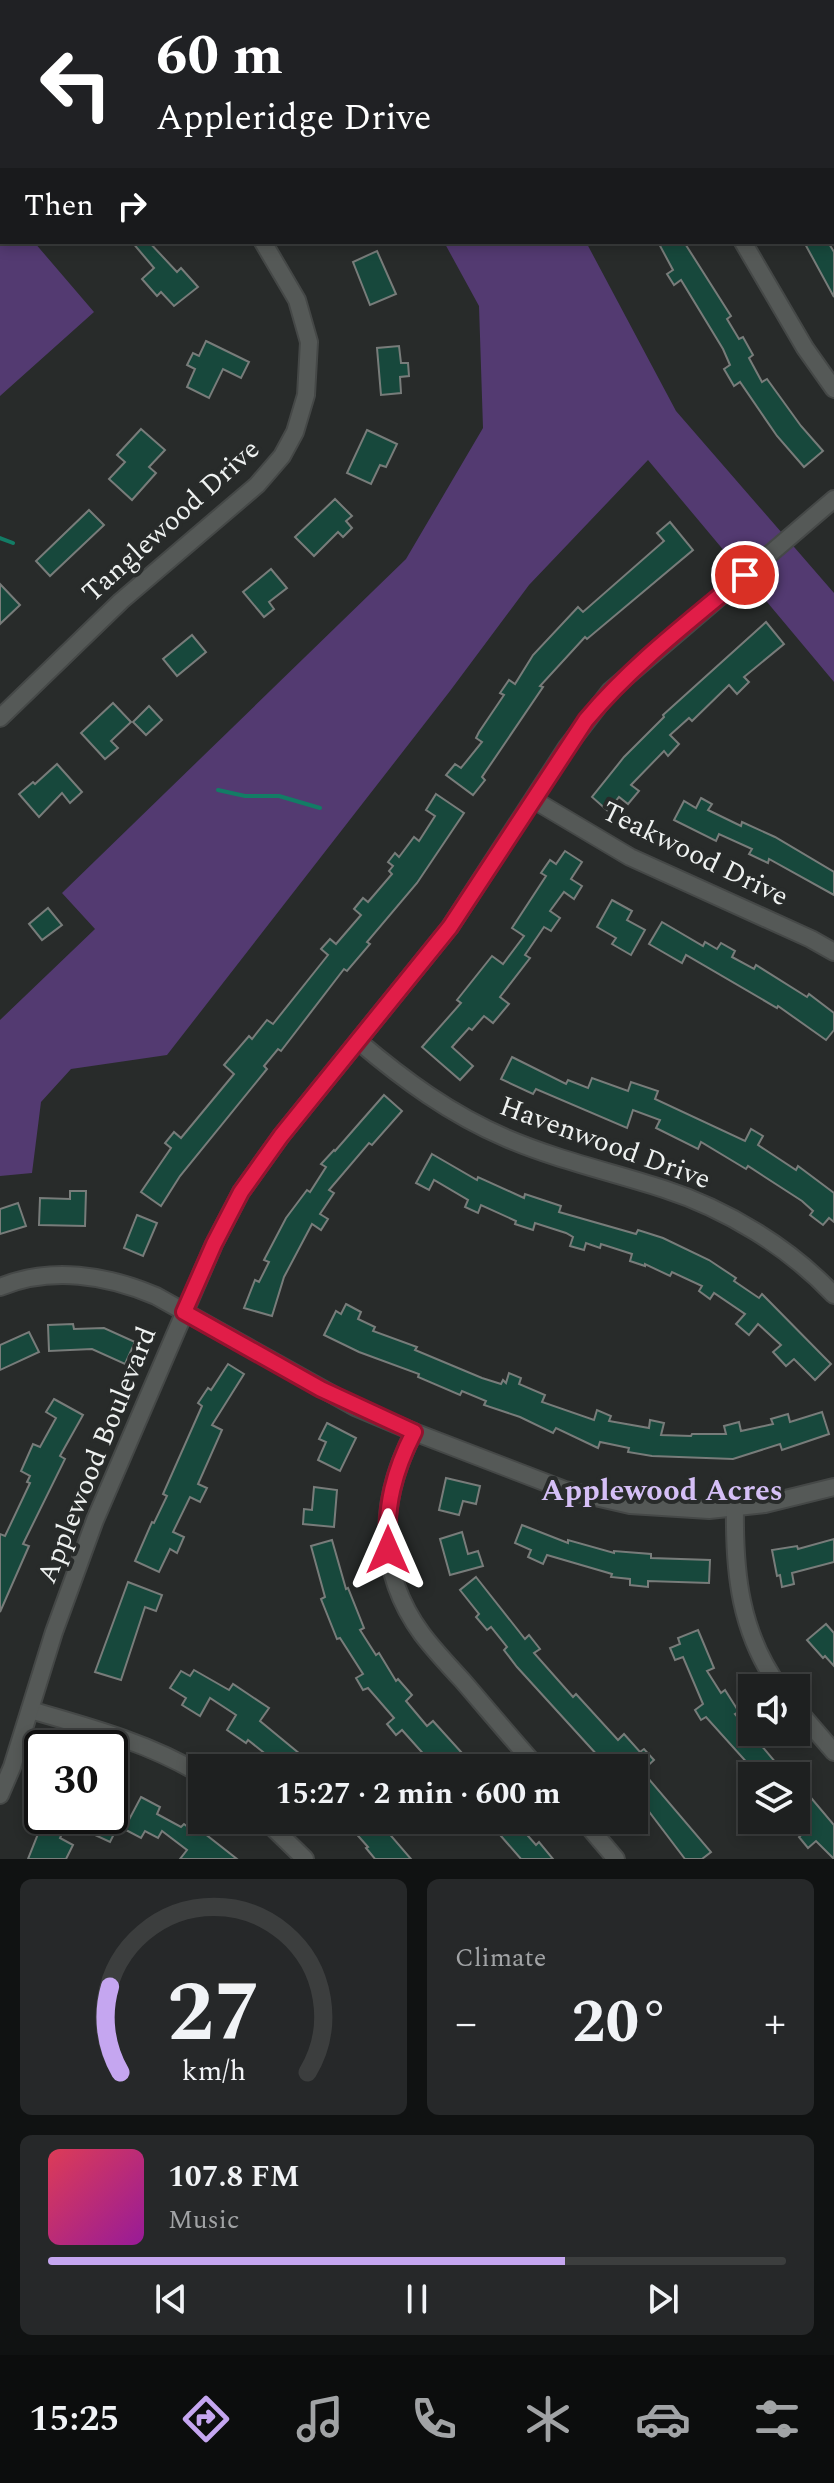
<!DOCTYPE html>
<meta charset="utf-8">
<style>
body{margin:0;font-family:Spectral,serif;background:#262829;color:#f1f3f6;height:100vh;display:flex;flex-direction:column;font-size:30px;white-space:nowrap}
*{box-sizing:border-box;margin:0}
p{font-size:26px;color:#a1a3a5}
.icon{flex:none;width:44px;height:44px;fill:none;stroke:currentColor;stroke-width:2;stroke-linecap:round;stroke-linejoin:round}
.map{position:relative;height:1859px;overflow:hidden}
.details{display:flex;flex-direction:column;gap:20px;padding:20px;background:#101212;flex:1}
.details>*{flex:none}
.top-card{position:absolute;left:0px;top:0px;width:834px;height:244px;box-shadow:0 4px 12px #0003,0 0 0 2px #3c3e3e;background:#202124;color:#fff;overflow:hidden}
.fabs{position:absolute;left:738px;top:1674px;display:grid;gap:16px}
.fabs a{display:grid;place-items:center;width:72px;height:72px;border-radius:0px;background:#1e2020;box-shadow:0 4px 12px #0003,0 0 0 2px #3c3e3e;font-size:40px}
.speed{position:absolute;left:24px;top:1730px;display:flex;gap:16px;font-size:40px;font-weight:700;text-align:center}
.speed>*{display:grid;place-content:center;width:104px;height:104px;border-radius:50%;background:#1e2020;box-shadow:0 4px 12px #0003,0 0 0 2px #3c3e3e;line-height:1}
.speed .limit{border:4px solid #111;border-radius:12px;background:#fff;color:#111}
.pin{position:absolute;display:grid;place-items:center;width:68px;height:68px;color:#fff;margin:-34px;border:4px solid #fff;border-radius:50%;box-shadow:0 2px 8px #0007}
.me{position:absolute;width:88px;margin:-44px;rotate:0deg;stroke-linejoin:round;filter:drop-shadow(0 0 6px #0008)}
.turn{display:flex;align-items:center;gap:28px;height:168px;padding:0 24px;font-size:36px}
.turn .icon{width:104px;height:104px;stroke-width:2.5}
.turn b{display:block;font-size:56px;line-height:68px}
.then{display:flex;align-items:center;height:76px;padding:0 24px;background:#0003;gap:16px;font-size:30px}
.big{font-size:60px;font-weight:700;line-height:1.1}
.details .card{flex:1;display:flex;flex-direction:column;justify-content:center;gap:12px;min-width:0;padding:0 28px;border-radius:12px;background:#262829}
.details .dial{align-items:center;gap:0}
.dial svg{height:208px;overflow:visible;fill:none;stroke:#3c3e3e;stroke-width:7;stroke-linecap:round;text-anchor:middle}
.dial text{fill:#f1f3f6;stroke:none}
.song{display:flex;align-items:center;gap:24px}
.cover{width:96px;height:96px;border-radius:12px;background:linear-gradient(135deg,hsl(350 70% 55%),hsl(300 70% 35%))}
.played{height:8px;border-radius:4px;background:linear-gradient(90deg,#c5a6f0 70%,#3c3e3e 70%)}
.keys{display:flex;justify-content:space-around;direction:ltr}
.heat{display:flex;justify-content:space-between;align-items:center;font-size:44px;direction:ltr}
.details .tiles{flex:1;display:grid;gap:20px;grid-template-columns:1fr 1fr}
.card:last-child{grid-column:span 2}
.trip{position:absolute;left:188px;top:1754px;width:460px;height:80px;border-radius:0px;background:#1e2020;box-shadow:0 4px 12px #0003,0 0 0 2px #3c3e3e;font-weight:700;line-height:80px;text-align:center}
.menu{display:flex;height:128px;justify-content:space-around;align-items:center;background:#0c0d0d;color:#a1a3a5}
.menu .icon{width:56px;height:56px}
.menu .selected{color:#c5a6f0}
.menu b{font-size:36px;color:#f1f3f6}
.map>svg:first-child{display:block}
.green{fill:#533a71}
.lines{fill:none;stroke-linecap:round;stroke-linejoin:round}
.stream{stroke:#137c65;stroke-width:4}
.building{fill:#17483c;stroke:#787c7a;stroke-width:2}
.minor-casing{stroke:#454847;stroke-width:20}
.minor{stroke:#555957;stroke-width:16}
.route-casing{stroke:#92132f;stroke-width:20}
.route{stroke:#e11d48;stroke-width:14}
.labels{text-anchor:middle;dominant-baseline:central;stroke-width:8;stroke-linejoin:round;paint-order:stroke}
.street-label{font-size:28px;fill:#eef1f0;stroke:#282b2a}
.neighbourhood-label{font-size:30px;font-weight:bold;fill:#d5bff6;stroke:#282b2a}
</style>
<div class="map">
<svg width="834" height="1859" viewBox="0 0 834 1859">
<rect width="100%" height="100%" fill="#282b2a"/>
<g class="green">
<polygon points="0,203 2,242 34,242 94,312 0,396"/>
<polygon points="444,242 586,242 676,411 834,593 834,682 648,460 529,585 450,691 167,1055 71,1069 41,1102 32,1173 0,1176 0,1020 95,929 62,893 406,559 483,428 479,306"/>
</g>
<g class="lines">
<g class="stream">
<polyline points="0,538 13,543"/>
<polyline points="218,790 245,796 279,796 320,808"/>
</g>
</g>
<g class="building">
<polygon points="132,242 149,242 177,272 181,268 198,287 174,306 161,292 157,296 142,279 154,268"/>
<polygon points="658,242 684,242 731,316 727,319 739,339 743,337 753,355 749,358 762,382 767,379 801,426 823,451 804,467 777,436 740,382 734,386 724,369 730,365 723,349 681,280 674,285 667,274 673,270"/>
<polygon points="804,242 828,242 834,252 834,297"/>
<polygon points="377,251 396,294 370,305 353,262"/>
<polygon points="206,341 249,362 241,378 223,369 209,398 187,387 195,369 187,365 193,353 199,356"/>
<polygon points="399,346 401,363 408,363 409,376 400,377 401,393 381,395 377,348"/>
<polygon points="141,429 165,450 149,467 156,473 132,500 109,479 125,462 117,455"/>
<polygon points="367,430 397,444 386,467 380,465 371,484 347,473"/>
<polygon points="335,499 352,516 346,521 352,528 343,537 338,532 314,556 295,537"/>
<polygon points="89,510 104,525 50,576 36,561"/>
<polygon points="670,522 693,550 587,639 585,637 540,686 543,687 482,777 485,780 473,795 446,775 455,764 461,768 482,742 476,738 479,732 504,695 500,693 509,680 515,684 533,655 578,607 583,612 664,541 657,533"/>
<polygon points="271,569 287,588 269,602 274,609 264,617 243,592"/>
<polygon points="0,584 20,605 0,624"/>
<polygon points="766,622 784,644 744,677 749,682 737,694 729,685 692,721 689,718 670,735 679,744 668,756 664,751 631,785 639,791 628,804 619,797 608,811 592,797 624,757 664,717 663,715"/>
<polygon points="192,635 206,652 177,676 163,659"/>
<polygon points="113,703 131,722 111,741 118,748 105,759 81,733"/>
<polygon points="149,706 162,720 146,735 133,722"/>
<polygon points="57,764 82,792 70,803 62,793 39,817 19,794 33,782 35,784"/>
<polygon points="436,794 464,813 417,883 367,942 370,944 347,971 344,969 281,1051 278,1049 264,1066 267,1069 180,1176 161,1206 141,1192 171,1148 165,1143 174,1132 181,1138 234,1074 224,1065 249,1036 252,1039 267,1020 273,1024 328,955 321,949 330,939 336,944 361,915 354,909 363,898 368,902 392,874 389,871 393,866 388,862 395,853 399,857 414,837 419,841 435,816 426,810"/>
<polygon points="701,798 712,804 708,810 741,826 742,822 775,837 834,872 834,895 769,859 768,863 749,854 752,849 719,834 716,841 674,820 684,801 696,808"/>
<polygon points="565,851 582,862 571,879 582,886 574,899 564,892 550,911 560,918 551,931 544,927 525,955 530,958 500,997 509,1004 493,1023 484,1016 472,1030 469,1028 452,1047 473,1066 460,1080 422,1047 461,1003 457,1000 492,956 503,964 524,936 512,928 546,876 541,873 550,860 556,864"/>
<polygon points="612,900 632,911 627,920 645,930 631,955 612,944 616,938 597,927"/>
<polygon points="48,908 62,925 42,940 29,924"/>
<polygon points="662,922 703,946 705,942 717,949 721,943 735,951 732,957 754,969 756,965 807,997 809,994 834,1013 834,1030 826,1040 778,1006 777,1008 686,955 682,963 649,944"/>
<polygon points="512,1057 566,1084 568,1080 588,1088 592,1078 628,1091 631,1082 658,1091 655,1099 745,1141 751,1129 763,1136 758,1145 796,1170 798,1166 834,1193 834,1222 829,1218 823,1225 810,1215 813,1211 802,1201 748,1166 746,1169 701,1142 698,1149 656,1128 660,1120 633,1110 627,1128 536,1089 533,1094 501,1079"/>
<polygon points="384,1095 402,1111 372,1145 369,1143 329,1190 334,1193 320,1214 328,1219 321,1230 312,1224 284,1277 272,1316 244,1308 255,1280 259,1282 269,1262 264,1260 286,1218 307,1190 310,1192 326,1167 321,1164 334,1150 335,1151"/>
<polygon points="432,1154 477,1180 478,1177 524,1198 525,1194 561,1206 559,1212 636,1234 638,1230 663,1238 709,1260 736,1278 734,1281 759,1298 762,1294 831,1364 815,1380 794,1359 786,1366 773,1352 781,1345 758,1324 749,1335 736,1324 745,1314 714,1293 710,1299 699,1291 702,1286 672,1272 670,1276 645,1264 645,1266 630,1261 632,1254 601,1244 600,1248 586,1243 584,1250 570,1246 573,1237 566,1233 535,1223 533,1230 515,1224 516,1221 481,1205 478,1213 465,1207 468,1200 434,1180 429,1190 416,1183"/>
<polygon points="70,1191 86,1191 85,1226 39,1225 40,1198 70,1199"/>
<polygon points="18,1203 26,1226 0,1234 0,1209"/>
<polygon points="137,1215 157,1223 143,1256 124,1248"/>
<polygon points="346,1304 361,1312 358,1319 375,1327 373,1331 417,1347 415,1350 482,1378 501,1384 503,1380 506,1383 509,1373 521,1378 519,1384 545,1395 542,1402 594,1420 597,1410 611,1416 609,1421 649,1428 650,1420 664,1423 661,1435 691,1436 692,1434 726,1434 724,1426 739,1422 741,1431 773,1424 771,1419 788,1414 790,1422 822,1412 829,1434 782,1450 780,1444 733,1459 652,1456 628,1452 629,1448 600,1442 598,1448 556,1428 553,1433 520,1417 484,1405 486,1401 462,1391 460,1395 418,1377 419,1374 359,1352 324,1335 336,1311 341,1314"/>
<polygon points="73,1324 74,1329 104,1328 135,1342 125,1364 92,1349 49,1351 48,1325"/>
<polygon points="29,1332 39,1352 0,1370 0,1345"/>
<polygon points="228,1364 244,1374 212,1425 222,1430 198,1484 207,1488 200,1502 190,1497 173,1532 184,1537 177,1553 170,1549 159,1572 135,1561 152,1522 154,1523 167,1496 163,1494 202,1406 198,1403 208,1388 211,1390"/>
<polygon points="54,1399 83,1415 60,1456 65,1459 23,1544 29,1546 0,1612 0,1534 5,1536 30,1483 27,1482 30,1476 21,1471 33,1444 40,1447 56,1418 46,1412"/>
<polygon points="327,1423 356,1438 340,1471 318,1460 326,1442 319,1439"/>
<polygon points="446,1478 480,1486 476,1504 463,1501 459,1515 439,1510"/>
<polygon points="314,1487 337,1490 334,1527 303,1524 304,1509 312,1510"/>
<polygon points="522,1525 568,1543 568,1540 614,1553 614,1551 651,1554 651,1558 710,1560 709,1583 648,1581 648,1587 630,1585 630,1579 611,1577 612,1574 547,1555 543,1564 528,1557 531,1550 515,1543"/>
<polygon points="462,1532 468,1554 478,1551 483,1566 450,1575 440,1539"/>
<polygon points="834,1539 834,1562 792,1573 794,1584 782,1587 780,1575 777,1576 772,1550 797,1546 798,1549"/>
<polygon points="332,1540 346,1589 348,1588 364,1628 360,1630 376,1655 379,1653 396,1681 398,1679 412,1695 406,1701 427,1726 433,1721 462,1753 460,1755 471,1768 436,1768 402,1730 396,1735 387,1724 394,1718 368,1688 363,1690 356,1678 363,1674 340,1638 337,1639 321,1599 325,1597 311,1546"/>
<polygon points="476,1577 525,1639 529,1635 540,1649 534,1653 573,1697 576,1694 618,1740 624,1734 640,1752 644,1749 654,1760 642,1771 711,1852 702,1859 685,1859 647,1809 644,1812 634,1800 634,1768 606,1768 597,1758 599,1757 517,1667 504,1650 507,1647 491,1627 487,1630 476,1617 479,1614 460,1590"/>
<polygon points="128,1582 162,1595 156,1611 145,1607 121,1680 95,1672"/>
<polygon points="826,1624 834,1633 834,1666 825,1656 823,1658 807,1640"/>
<polygon points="698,1630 714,1668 707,1671 721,1693 725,1690 739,1712 735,1714 787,1776 759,1776 706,1717 701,1720 695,1710 703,1704 683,1657 675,1660 670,1648 680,1644 678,1638"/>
<polygon points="194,1670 229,1690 233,1684 269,1708 260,1721 317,1768 283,1768 248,1740 246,1743 227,1730 236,1715 210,1698 200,1716 182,1705 186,1698 170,1688 181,1671 190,1676"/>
<polygon points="796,1780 834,1825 834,1859 816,1841 808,1848 799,1837 806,1831 796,1819"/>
<polygon points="141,1797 160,1807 157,1814 181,1827 184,1824 197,1834 200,1830 237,1859 180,1859 187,1850 162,1831 158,1838 145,1831 141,1838 124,1829"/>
<polygon points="52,1816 67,1823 60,1838 73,1845 66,1859 28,1859 40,1829 46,1832"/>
<polygon points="103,1818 118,1826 110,1842 95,1835"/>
<polygon points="344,1820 372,1820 384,1833 387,1831 411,1859 375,1859 366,1848 368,1847"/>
<polygon points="487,1820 514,1820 536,1845 539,1842 553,1859 521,1859"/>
</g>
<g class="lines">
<g class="minor-casing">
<g id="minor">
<polyline points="83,0 84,2"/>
<polyline points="612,0 613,2"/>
<polyline points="832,97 834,94"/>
<polyline points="743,242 805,348 834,389"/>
<polyline points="0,718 121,601 257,485 282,456 295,432 306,395 309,342 297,300 263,242"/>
<polyline points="534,800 630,857 811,939 834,952"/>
<path d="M358,1041C404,1080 450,1114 506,1138C557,1160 612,1172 664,1189C726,1209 789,1247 834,1295"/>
<path d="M0,1287C51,1266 107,1275 156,1296L355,1407L414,1432L565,1490L630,1505L709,1510L765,1504L834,1487"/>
<path d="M414,1432C379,1499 375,1570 422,1634C434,1650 448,1665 462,1680C487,1709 512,1739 538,1768"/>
<path d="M735,1507C734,1573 740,1633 780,1688"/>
<polyline points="796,1708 834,1752"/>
<path d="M30,1710C89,1727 149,1743 202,1775"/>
<polyline points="0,1795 12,1767 54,1632 95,1520 214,1244 241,1192 281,1136 450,927 567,747 610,691 834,499"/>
<polyline points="265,1820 305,1859"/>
<polyline points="583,1820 616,1859"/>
</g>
</g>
<use href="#minor" class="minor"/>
</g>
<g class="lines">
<g class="route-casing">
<path id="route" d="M388,1550C385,1506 394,1471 414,1432L321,1389L184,1312L214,1244L241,1192L281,1136L450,927L586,720C632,665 690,621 745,575"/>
</g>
<use href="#route" class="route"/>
</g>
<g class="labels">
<g class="street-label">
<text transform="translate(171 521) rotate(-42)">Tanglewood Drive</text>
<text transform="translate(695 854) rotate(26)">Teakwood Drive</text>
<text transform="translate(605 1143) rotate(20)">Havenwood Drive</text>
<text transform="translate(97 1455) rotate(-68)">Applewood Boulevard</text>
</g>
<g class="neighbourhood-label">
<text x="662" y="1491">Applewood Acres</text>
</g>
</g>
</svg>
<div class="fabs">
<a><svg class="icon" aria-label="sound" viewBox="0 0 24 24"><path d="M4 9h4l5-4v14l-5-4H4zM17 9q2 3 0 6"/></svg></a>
<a><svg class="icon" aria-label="layers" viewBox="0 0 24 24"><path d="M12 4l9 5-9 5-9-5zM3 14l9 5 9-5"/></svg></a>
</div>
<div class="speed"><div class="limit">30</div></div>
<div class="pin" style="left:745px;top:575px;background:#d93025"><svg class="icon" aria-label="arrive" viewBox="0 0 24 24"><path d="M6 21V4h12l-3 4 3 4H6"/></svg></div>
<svg class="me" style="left:388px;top:1550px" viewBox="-20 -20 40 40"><path d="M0-17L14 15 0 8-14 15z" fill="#e11d48" stroke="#fff" stroke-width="4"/></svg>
<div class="trip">15:27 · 2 min · 600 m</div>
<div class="top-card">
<div class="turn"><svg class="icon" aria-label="left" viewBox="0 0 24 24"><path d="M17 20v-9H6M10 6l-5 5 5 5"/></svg><div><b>60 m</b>Appleridge Drive</div></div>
<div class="then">Then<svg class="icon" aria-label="right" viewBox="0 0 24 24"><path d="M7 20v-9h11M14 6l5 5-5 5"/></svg></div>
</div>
</div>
<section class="details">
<div class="tiles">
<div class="card dial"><svg viewBox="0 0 100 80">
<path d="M14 69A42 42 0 1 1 86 69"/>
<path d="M14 69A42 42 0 0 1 10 36" stroke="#c5a6f0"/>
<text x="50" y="56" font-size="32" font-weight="700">27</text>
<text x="50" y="72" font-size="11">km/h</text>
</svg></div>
<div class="card"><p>Climate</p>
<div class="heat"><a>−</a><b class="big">20°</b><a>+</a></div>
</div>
<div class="card">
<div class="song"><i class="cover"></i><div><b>107.8 FM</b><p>Music</p></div></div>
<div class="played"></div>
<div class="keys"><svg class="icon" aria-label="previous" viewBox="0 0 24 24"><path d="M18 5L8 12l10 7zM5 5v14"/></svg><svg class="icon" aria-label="pause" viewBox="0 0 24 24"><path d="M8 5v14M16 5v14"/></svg><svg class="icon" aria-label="next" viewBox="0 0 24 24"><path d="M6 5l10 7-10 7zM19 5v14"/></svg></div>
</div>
</div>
</section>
<nav class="menu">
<b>15:25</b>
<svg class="icon selected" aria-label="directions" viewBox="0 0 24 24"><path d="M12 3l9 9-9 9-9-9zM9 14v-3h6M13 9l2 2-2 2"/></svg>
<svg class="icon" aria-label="music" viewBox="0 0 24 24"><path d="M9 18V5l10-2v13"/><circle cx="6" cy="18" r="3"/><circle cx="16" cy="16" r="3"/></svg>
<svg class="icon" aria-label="phone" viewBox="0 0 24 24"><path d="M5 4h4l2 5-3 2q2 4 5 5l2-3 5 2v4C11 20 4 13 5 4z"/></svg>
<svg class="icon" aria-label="climate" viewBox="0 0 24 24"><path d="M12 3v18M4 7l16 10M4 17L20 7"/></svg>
<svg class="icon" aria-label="car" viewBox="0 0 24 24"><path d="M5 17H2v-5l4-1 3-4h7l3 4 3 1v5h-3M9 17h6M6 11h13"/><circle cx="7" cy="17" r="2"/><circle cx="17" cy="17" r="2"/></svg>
<svg class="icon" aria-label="filters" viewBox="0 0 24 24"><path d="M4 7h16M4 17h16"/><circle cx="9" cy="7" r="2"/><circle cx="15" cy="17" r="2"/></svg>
</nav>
